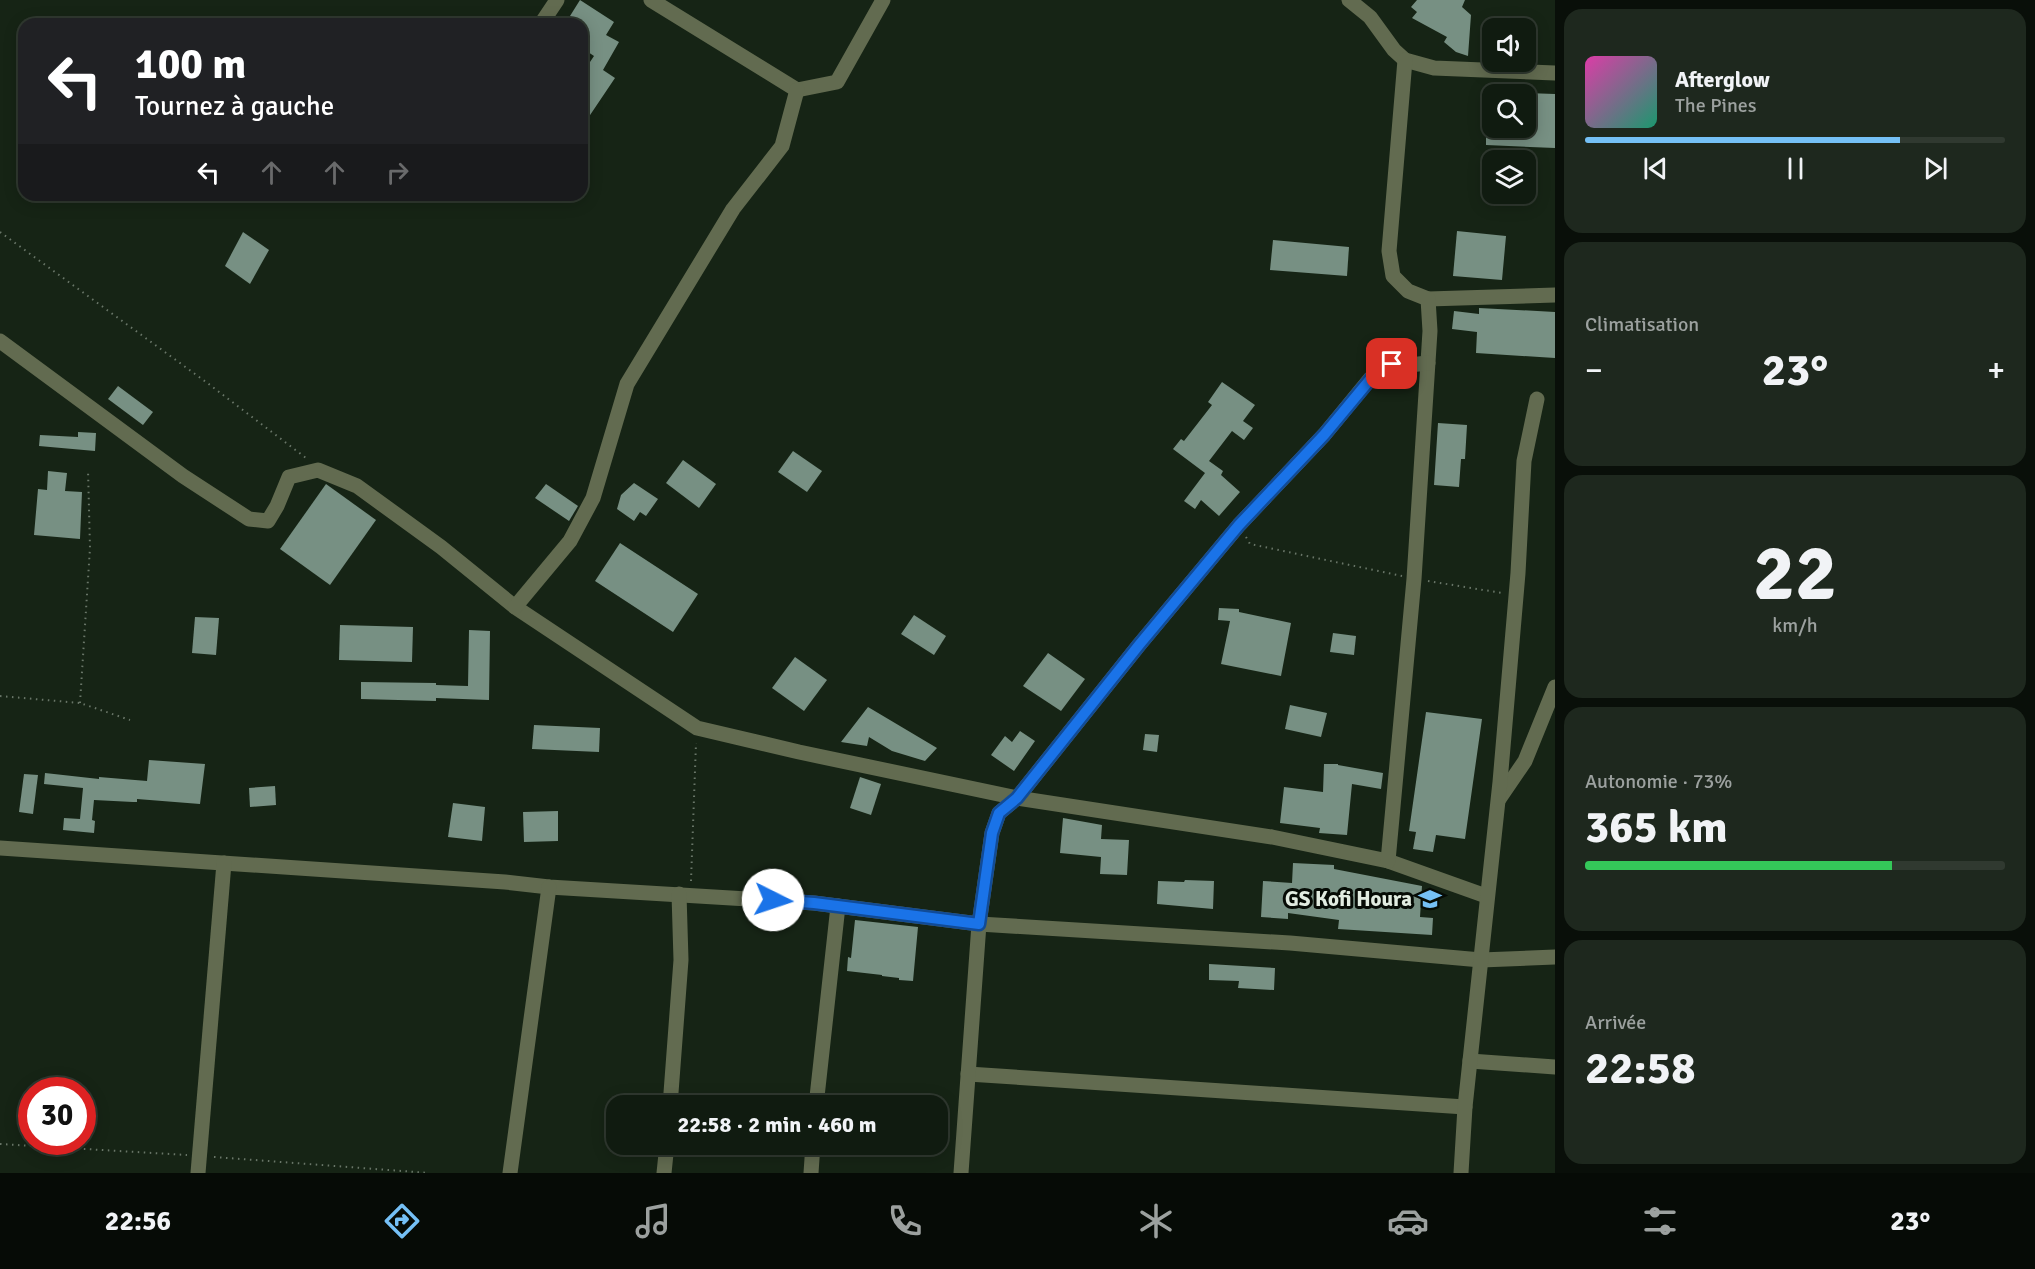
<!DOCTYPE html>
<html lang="fr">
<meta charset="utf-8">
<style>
body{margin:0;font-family:Signika,sans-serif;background:#1e281e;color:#f1f3f6;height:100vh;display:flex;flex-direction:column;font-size:22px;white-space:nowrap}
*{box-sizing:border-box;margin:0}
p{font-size:20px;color:#9ca19f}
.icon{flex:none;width:33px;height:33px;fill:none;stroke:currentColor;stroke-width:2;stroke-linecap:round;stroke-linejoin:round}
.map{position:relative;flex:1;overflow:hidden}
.side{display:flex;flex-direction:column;gap:9px;padding:9px;background:#090f09;width:480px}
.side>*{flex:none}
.top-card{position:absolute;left:18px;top:18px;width:570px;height:183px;border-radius:18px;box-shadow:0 3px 15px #0003,0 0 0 2px #303930;background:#202124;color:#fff;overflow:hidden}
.controls{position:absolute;left:1482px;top:18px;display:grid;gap:12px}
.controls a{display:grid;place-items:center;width:54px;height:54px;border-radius:12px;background:#101b10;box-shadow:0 3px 15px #0003,0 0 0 2px #303930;font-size:30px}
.speed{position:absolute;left:18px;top:1077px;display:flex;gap:12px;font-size:30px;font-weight:700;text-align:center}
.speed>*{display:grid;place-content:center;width:78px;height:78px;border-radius:50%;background:#101b10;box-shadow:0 3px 15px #0003,0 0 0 2px #303930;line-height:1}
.speed .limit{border:9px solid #d22;background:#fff;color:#111}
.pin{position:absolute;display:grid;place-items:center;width:51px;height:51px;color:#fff;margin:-26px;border-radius:12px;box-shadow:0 3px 9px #0006}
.me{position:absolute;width:66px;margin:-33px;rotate:94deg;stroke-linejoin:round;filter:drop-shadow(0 0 4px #0008)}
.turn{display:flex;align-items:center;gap:21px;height:126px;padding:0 18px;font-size:27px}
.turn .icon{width:78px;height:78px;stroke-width:2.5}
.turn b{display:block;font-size:42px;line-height:51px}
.lanes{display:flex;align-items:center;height:57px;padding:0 18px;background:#0003;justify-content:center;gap:30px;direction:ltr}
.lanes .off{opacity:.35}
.big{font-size:45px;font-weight:700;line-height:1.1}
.side .tile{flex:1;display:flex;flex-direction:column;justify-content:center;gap:9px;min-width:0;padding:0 21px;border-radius:18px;background:#1e281e}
.side .dial{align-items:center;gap:0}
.dial b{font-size:78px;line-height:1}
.song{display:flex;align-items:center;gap:18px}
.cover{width:72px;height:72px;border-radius:9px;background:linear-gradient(135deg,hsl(320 70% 55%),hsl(160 70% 35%))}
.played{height:6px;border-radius:3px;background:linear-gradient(90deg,#75c0f6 75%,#303930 75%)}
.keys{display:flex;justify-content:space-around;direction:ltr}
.heat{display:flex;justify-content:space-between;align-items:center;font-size:33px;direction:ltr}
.charge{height:9px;border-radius:4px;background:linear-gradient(90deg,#34c759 73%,#303930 0)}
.trip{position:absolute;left:606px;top:1095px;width:342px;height:60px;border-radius:18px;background:#101b10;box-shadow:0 3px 15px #0003,0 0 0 2px #303930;font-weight:700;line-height:60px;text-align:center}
.tabs{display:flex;height:96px;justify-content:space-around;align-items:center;background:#060b06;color:#9ca19f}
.tabs .icon{width:42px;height:42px}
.tabs .current{color:#75c0f6}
.tabs b{font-size:27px;color:#f1f3f6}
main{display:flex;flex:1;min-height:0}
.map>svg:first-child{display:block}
.building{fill:#779083}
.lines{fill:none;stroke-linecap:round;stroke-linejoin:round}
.path{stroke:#697668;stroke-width:2;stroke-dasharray:1.5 4.5;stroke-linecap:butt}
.minor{stroke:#626b50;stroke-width:15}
.route-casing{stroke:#114b97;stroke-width:15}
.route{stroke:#1a73e8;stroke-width:10}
.labels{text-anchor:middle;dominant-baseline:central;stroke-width:6;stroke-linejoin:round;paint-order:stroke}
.poi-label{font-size:21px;font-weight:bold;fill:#e2ece1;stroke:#060b05;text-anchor:end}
</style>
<main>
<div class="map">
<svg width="1555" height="1173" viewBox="0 0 1555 1173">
<rect width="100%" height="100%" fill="#162415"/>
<g class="building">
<polygon points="580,0 614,22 606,35 619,42 603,70 615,78 582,127 582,74 594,56 582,48 582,24 565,24"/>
<polygon points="1417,0 1465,0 1462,7 1471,15 1468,56 1456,52 1444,42 1447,37 1412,18 1417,12 1411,7"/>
<polygon points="1526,93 1555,94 1555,148 1486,145 1486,128 1526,128"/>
<polygon points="1457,231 1506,236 1502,280 1453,276"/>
<polygon points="243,232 269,250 250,284 225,266"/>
<polygon points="1273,240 1349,247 1347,276 1270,270"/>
<polygon points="1479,308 1555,312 1555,358 1476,353 1477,332 1452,329 1454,311 1479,314"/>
<polygon points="1222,382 1255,405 1243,421 1253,428 1244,440 1232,431 1209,461 1223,471 1221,475 1240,492 1219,516 1201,500 1195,509 1184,501 1205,473 1173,449 1181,439 1184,441 1212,405 1208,402"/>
<polygon points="118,386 153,412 143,425 108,399"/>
<polygon points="1438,423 1467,425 1465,459 1461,459 1459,487 1434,485"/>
<polygon points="78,432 96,433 95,451 39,446 40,435 78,437"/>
<polygon points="793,451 822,471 807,492 778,472"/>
<polygon points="683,460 716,484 699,508 666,483"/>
<polygon points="48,471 67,473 65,491 82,492 80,539 34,535 38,489 47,490"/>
<polygon points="634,483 658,499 646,516 640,512 634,521 617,509 621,495"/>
<polygon points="326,484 376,520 330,585 280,549"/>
<polygon points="546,484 578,506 569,521 535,498"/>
<polygon points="620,543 698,594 673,632 595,581"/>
<polygon points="1219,608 1239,609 1239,612 1291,623 1281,676 1221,664 1230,621 1218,620"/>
<polygon points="914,615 946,636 934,655 901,634"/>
<polygon points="195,617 219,618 216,655 192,653"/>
<polygon points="340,625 413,627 412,662 339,660"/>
<polygon points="469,630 490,631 489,700 436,698 436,701 361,699 361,682 436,683 436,685 468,686"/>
<polygon points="1333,633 1356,636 1354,655 1330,652"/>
<polygon points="1048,653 1085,679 1061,711 1023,686"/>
<polygon points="795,657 827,680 804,711 772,688"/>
<polygon points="1290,705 1327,713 1321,737 1285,729"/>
<polygon points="868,707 937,748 925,761 892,751 869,737 867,746 841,742"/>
<polygon points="1426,712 1482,719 1465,839 1436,835 1433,852 1413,849 1416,832 1409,831"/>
<polygon points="534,725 600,728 599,752 532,749"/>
<polygon points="1020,731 1035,741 1014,771 991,755 1005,736 1012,742"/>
<polygon points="1145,734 1159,735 1157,752 1143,750"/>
<polygon points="149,760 205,764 200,804 137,799 137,802 133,802 94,800 92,820 95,821 94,833 63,830 64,818 80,819 83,788 44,784 45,773 99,779 99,777 147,781"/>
<polygon points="1324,764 1338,764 1338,765 1383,773 1381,789 1352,784 1347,835 1319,833 1320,828 1280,823 1284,787 1323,792"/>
<polygon points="24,774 38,775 33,814 19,812"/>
<polygon points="860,777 881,784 871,815 850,808"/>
<polygon points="275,786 276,805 250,807 249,788"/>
<polygon points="453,803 485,807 482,841 448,837"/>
<polygon points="558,811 558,841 524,842 523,812"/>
<polygon points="1063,818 1102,825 1101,839 1129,840 1127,875 1100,874 1101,857 1060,853"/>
<polygon points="1293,863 1334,865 1334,869 1422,886 1420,917 1433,918 1432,935 1338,929 1339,920 1288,913 1288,919 1261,917 1263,881 1292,883"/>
<polygon points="1185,880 1214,881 1213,909 1157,904 1158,881 1184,882"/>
<polygon points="855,920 918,927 913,981 899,980 899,978 882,976 882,975 847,971 848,957 851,958"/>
<polygon points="1209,964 1275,968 1274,990 1238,988 1239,981 1209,980"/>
</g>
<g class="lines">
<g class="path">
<polyline points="0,232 206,382 306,458"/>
<polyline points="1246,537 1250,544 1402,576"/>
<polyline points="1428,581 1502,593"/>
<polyline points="0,696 80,703 130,720"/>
<polyline points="80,703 90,548 88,470"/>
<polyline points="691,881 696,743"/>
<polyline points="0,1144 187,1155"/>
<polyline points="214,1157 429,1173"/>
</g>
<g class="minor">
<polyline points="651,0 797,90 837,82 883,0"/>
<polyline points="1349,0 1370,17 1394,50 1405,60 1434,68 1555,73"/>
<polyline points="541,24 557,0"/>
<polyline points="1428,299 1555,295"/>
<polyline points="0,341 183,476 249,519 268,521 277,506 289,477 318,470 357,486 441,547 515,607 697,728 799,752 1017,798 1272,837 1388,861 1486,896"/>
<polyline points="515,607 570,541 593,498 627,384 733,209 782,146 797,90"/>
<polyline points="1499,799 1525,761 1555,687"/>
<polyline points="0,848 505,882 549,887 814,903 979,924 1290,943 1481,960 1555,957"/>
<polyline points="1388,861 1414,579 1430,331 1428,299 1408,291 1393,276 1389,251 1405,60"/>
<polyline points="1470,1061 1555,1067"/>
<polyline points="968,1074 1465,1107"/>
<polyline points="670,1106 681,960 679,894"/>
<polyline points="816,1106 838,906"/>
<polyline points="198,1173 224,863"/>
<polyline points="510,1173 549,887"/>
<polyline points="664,1173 667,1144"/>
<polyline points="811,1173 813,1144"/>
<polyline points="961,1173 979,924 992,833 999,813 1017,798 1139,645 1239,525 1324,435 1370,379 1384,366 1392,364 1409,365 1428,363"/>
<polyline points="1461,1173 1465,1107 1500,782 1518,573 1524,461 1537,399"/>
</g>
</g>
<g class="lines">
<g class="route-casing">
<polyline id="route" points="773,900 814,903 979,924 992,833 999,813 1017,798 1139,645 1239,525 1324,435 1378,370 1392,364"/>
</g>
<use href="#route" class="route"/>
</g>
<defs>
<g id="school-bare" transform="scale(1.8)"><path d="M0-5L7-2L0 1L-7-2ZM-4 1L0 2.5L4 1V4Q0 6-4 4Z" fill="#75c0f6" stroke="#060b05" stroke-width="2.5" paint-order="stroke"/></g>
</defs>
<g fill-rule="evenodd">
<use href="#school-bare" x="1430" y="899"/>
</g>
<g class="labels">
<g class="poi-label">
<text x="1412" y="899">GS Kofi Houra</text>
</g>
</g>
</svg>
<div class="controls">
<a><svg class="icon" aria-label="sound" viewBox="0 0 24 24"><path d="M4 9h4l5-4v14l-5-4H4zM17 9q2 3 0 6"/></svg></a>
<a><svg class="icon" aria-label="search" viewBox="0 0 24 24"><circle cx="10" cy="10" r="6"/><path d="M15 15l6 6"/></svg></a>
<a><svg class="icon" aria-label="layers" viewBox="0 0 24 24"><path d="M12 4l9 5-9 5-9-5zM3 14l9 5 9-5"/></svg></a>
</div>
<div class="speed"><div class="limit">30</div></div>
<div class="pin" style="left:1392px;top:364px;background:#d93025"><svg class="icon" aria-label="arrive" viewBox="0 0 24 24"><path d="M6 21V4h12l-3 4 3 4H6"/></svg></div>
<svg class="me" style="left:773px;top:900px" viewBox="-20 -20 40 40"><circle r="19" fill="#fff"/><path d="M0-13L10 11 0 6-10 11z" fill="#1a73e8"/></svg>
<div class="trip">22:58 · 2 min · 460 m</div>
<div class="top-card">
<div class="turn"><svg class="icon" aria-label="left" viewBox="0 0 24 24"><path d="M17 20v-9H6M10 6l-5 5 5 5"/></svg><div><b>100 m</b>Tournez à gauche</div></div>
<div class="lanes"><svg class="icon" aria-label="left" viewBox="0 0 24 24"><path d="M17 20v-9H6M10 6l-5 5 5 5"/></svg><svg class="icon off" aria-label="ahead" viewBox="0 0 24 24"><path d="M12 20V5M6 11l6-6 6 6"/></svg><svg class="icon off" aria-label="ahead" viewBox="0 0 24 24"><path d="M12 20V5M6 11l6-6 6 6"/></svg><svg class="icon off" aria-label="right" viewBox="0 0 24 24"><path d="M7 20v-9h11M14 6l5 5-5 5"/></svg></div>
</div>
</div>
<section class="side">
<div class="tile">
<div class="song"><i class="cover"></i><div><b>Afterglow</b><p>The Pines</p></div></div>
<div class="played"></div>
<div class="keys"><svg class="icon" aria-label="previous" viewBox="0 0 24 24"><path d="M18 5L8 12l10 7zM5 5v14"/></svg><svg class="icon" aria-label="pause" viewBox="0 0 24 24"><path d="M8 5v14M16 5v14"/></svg><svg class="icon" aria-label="next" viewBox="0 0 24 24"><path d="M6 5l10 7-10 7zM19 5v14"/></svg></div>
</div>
<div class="tile"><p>Climatisation</p>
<div class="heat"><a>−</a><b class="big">23°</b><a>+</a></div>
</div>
<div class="tile dial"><b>22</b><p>km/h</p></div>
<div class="tile"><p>Autonomie · 73%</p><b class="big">365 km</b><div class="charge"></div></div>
<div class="tile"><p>Arrivée</p><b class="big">22:58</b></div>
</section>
</main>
<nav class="tabs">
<b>22:56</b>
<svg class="icon current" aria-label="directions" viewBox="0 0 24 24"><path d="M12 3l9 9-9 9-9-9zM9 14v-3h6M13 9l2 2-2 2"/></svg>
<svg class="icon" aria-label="music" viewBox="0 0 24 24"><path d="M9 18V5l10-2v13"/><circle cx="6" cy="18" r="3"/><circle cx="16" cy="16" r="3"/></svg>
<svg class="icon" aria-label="phone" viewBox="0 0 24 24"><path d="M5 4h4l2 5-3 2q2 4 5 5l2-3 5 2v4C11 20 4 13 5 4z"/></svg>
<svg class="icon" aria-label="climate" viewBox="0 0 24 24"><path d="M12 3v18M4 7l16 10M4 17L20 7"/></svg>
<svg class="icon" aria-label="car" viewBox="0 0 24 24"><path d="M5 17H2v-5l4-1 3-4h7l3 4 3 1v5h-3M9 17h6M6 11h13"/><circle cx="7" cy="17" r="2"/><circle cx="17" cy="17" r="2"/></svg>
<svg class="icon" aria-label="filters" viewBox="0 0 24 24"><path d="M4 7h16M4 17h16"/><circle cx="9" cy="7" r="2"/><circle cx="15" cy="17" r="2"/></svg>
<b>23°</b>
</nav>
